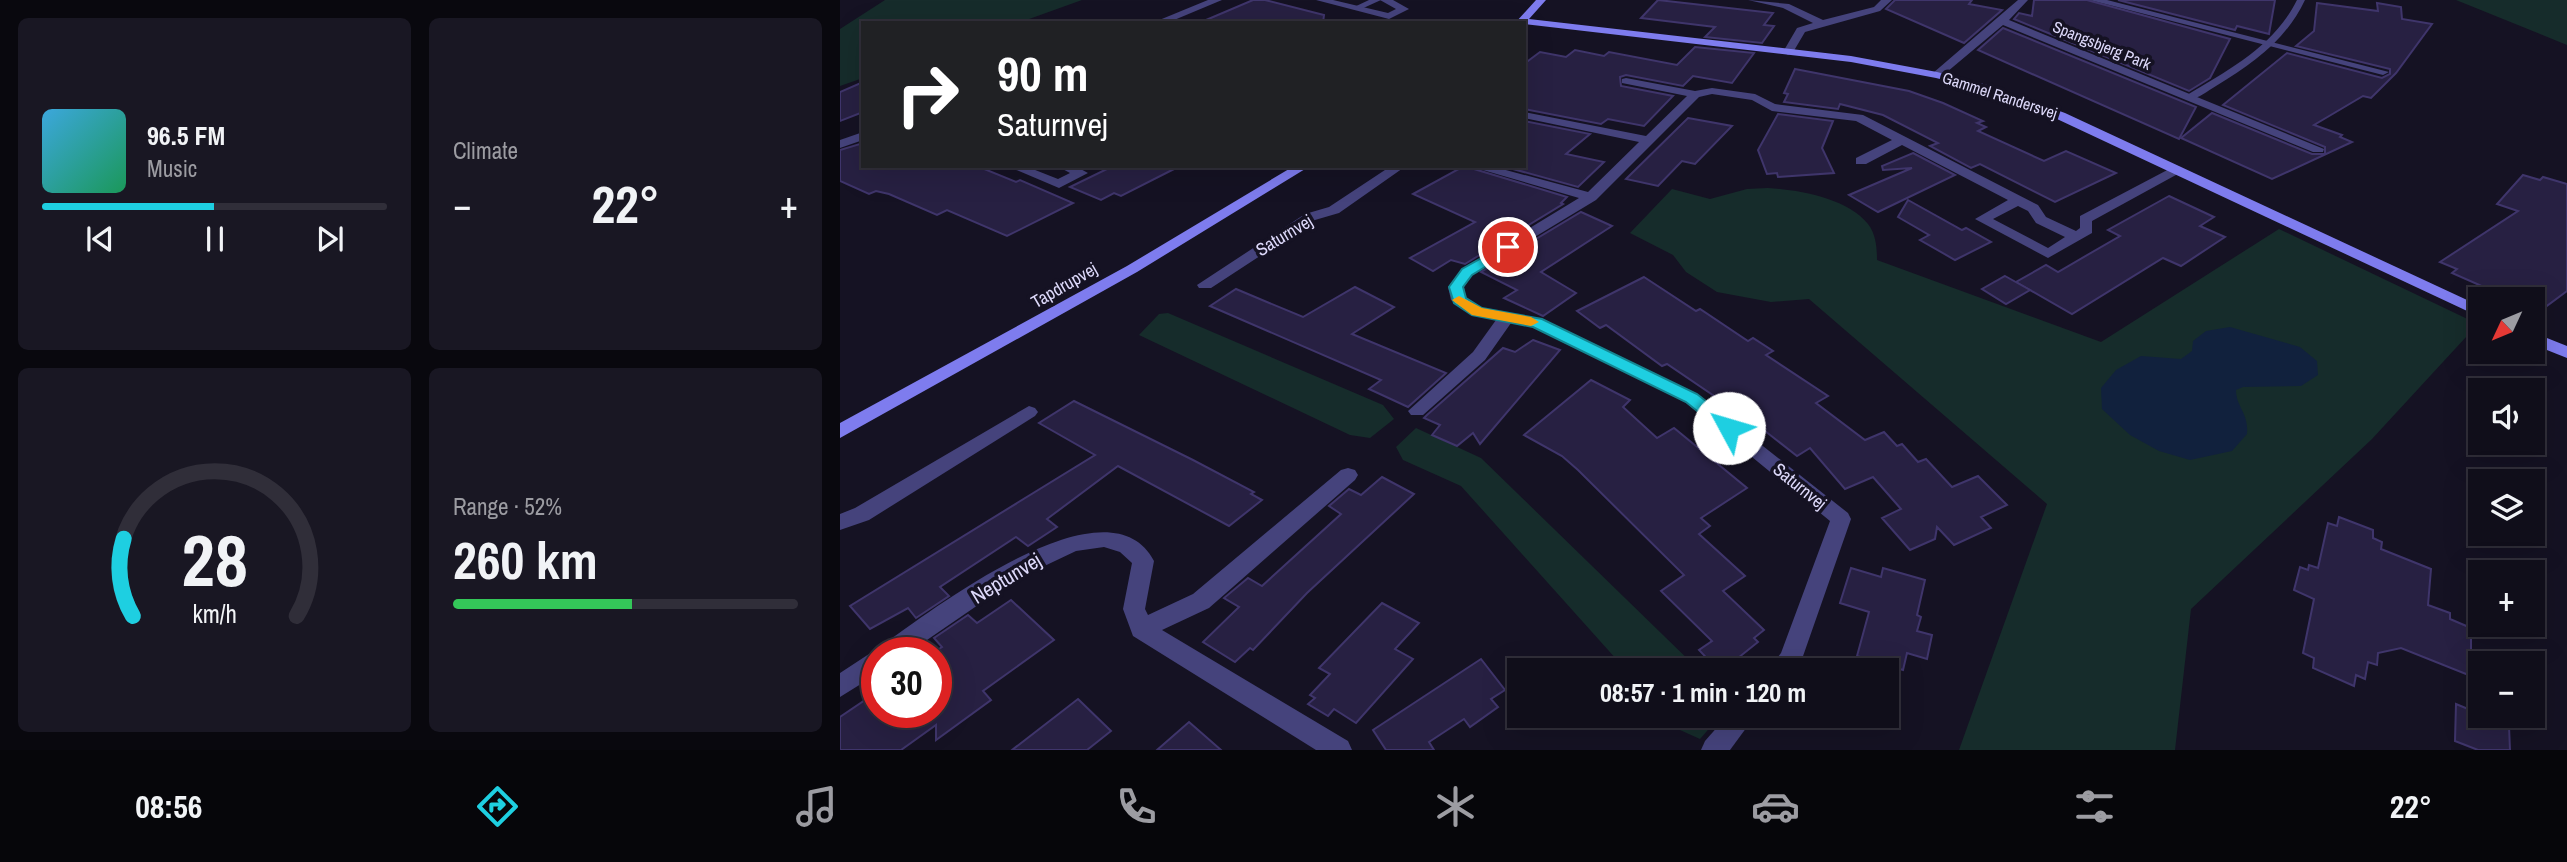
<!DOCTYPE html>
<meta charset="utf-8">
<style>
body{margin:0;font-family:"Archivo Narrow",sans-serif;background:#191723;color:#f1f3f6;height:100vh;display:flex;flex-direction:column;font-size:26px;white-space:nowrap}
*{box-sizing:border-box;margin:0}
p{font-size:23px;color:#9c9ca2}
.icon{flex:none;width:38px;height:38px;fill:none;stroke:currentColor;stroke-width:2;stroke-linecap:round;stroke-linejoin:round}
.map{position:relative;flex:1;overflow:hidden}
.side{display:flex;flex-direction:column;gap:18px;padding:18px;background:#09080e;width:840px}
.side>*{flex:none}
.hud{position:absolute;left:21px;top:21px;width:665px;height:147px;border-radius:0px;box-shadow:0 7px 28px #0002,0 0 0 2px #302e39;background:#202124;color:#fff;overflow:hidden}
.needle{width:46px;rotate:226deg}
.buttons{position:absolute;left:1628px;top:287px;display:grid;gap:14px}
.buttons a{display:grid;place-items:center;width:77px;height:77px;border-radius:0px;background:#100e1a;box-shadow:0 7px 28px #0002,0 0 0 2px #302e39;font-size:35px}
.speed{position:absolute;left:21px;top:637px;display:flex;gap:14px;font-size:35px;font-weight:700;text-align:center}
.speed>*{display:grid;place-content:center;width:91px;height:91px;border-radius:50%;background:#100e1a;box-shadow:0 7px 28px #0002,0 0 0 2px #302e39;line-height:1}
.speed .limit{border:10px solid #d22;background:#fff;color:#111}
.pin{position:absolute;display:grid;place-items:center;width:60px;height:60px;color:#fff;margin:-30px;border:4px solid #fff;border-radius:50%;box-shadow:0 2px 7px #0007}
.me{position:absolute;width:77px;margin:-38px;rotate:309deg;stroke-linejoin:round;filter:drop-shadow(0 0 5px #0008)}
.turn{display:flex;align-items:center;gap:24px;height:147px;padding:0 21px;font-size:32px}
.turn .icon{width:91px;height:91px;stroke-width:2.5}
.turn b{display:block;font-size:49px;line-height:60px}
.big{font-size:52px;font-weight:700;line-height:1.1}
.side .tile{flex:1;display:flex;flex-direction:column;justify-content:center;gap:10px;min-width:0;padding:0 24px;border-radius:10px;background:#191723}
.side .dial{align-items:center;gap:0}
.dial svg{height:182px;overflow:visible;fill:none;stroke:#302e39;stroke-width:7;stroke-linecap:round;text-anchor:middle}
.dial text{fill:#f1f3f6;stroke:none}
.song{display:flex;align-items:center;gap:21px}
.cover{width:84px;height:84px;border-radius:10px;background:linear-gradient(135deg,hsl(200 70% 55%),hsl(150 70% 35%))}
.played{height:7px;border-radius:4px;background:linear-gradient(90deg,#1ecfe1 50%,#302e39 50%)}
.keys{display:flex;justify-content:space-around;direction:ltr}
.heat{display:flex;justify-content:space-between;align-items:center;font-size:38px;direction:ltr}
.charge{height:10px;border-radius:5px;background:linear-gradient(90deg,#34c759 52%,#302e39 0)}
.side .tiles{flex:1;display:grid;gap:18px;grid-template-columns:repeat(2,1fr)}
.trip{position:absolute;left:667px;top:658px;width:392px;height:70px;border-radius:0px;background:#100e1a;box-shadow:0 7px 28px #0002,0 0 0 2px #302e39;font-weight:700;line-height:70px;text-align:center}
.dock{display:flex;height:112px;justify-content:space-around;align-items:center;background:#06060a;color:#9c9ca2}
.dock .icon{width:49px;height:49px}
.dock .current{color:#1ecfe1}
.dock b{font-size:32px;color:#f1f3f6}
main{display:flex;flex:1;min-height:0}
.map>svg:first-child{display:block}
.green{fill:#162c2b}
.water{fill:#11213d}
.building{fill:#272042;stroke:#3f356b;stroke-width:2}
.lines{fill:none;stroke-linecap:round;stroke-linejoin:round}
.lane{fill:#45437c;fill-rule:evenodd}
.street{fill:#45437c;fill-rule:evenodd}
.secondary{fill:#7e7cee;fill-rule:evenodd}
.route{fill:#1ecfe1;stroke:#148792;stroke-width:2}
.slow{fill:#f59e0b}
.labels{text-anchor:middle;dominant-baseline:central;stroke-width:7;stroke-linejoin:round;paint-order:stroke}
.far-street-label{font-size:16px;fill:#ddd9fa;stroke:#151223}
.street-label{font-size:18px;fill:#ddd9fa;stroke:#151223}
.near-street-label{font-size:21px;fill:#ddd9fa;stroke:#151223}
</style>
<main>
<section class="side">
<div class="tiles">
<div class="tile">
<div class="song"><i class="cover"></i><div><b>96.5 FM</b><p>Music</p></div></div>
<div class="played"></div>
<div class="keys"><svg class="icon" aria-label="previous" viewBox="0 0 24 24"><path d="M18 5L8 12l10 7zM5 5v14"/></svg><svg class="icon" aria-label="pause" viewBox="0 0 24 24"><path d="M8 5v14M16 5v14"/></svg><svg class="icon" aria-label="next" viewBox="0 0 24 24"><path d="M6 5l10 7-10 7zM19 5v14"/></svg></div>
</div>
<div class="tile"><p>Climate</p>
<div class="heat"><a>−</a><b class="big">22°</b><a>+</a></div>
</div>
<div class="tile dial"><svg viewBox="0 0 100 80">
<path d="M14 69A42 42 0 1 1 86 69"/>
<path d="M14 69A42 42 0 0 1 10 35" stroke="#1ecfe1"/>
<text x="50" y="56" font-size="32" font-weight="700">28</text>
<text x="50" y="72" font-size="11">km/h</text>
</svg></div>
<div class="tile"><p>Range · 52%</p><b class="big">260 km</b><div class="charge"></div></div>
</div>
</section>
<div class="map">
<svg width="1727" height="750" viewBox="0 0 1727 750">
<rect width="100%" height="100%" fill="#151223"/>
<g class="green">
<polygon points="45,0 242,0 178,23 23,23 23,78 0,86 0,29"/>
<polygon points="1616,0 1727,0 1727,45"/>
<path d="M928,188C959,190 1007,198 1028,224C1036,234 1037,248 1037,260L1261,342L1439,229L1638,324L1532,439L1351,609L1335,750H1119L1207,504L969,299L931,302L877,292L846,272L833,255L790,233L832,189L870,199L907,189Z"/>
<polygon points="328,313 543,405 554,419 530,438 510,435 299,335 319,314"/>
<polygon points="576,428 641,458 859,670 786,670 621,486 563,460 556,447"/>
<polygon points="827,716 880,716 860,739 840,730"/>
</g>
<path class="water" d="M1390,327L1460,347L1477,361L1478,375L1461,386L1403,387L1396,390C1396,407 1409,413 1407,434L1392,451L1350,460L1319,451L1290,435L1262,409L1261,388L1276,370L1301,356L1341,359L1352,351L1353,341L1366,331Z"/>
<g class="building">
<polygon points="413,0 425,0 484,15 483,23 359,23"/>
<polygon points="818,0 933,13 924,25 934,26 922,43 865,37 875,27 801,18"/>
<polygon points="1055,0 1132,0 1129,4 1162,10 1124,43 1046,9"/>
<polygon points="1194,0 1247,0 1390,39 1370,78 1349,91 1174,19 1179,13 1192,16"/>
<polygon points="1278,0 1435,0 1429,34 1397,26 1395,30"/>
<polygon points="1477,3 1538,11 1537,3 1561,7 1562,19 1592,24 1556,73 1531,98 1523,96 1474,125 1502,135 1500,137 1512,142 1432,179 1341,138 1372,113 1472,154 1485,154 1485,147 1383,105 1447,53 1542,78 1550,74 1550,69 1456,46 1474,31"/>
<polygon points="1163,28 1356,107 1339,139 1138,50"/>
<polygon points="855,47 914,53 892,83 853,76 843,86 786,75 780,77 781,86 833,96 804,126 768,119 761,124 684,109 684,64 700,52 726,57 735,50 764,56 769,52 837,65"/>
<polygon points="955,69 1069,91 1103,103 1143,121 1137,123 1146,127 1138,131 1204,161 1226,151 1276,173 1215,202 1140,164 1131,168 1090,146 1098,143 1043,115 1000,104 998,109 944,102 948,94 944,93"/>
<polygon points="23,82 23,112 0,121 0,92"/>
<polygon points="938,114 993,121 982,148 994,173 938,177 937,173 927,174 918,150"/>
<polygon points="848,118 892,126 855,164 842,161 818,186 786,179"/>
<polygon points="684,121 750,134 726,154 764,162 738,187 662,166 684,166"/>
<polygon points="23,143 23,166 137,166 176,182 180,180 233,203 167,236 107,210 97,215 49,194 36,191 29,194 0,181 0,150"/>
<polygon points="1073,153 1115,175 1038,212 1009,195 1072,168 1043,170 1042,166"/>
<polygon points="273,166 340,166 281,196 274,193 261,200 230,187"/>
<polygon points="624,166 727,197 721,203 723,204 625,264 611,260 593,271 570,258 635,222 573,194"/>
<polygon points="1683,175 1700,180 1703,177 1727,184 1727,291 1704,308 1692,303 1692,299 1671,299 1612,273 1617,269 1600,262 1678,211 1657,204"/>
<polygon points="1329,196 1374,217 1360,226 1385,237 1341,266 1323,258 1232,314 1176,282 1206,265 1218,272 1280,236 1268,230"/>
<polygon points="1068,200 1122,230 1126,228 1151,242 1115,260 1080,240 1089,235 1058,217"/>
<polygon points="741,212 772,226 701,272 736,293 703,316 664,298 677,290 641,272"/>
<polygon points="1165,276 1190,290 1166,304 1142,289"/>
<polygon points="804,277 856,311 860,309 908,341 913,338 933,351 926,355 988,396 976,403 1025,440 1044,432 1057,446 1062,444 1078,462 1086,459 1112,487 1138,476 1167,505 1141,517 1151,528 1114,545 1097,527 1095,539 1070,550 1042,518 1061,509 1033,477 1005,489 970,448 957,456 888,402 886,404 827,364 822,366 766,325 760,328 737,311"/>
<polygon points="515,287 554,307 512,334 606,373 568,407 529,389 541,380 370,306 396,289 463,317"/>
<polygon points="693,340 720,350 640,444 633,433 617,446 592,435 600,425 584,418 587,415 663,348 675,352"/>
<polygon points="751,380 790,400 783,407 817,438 834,428 907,488 861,518 870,526 859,534 905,576 883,591 924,630 914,638 918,642 893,662 889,659 877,669 859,650 872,641 821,591 844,575 738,470 722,456 684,435"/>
<polygon points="234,401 353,460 414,492 411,494 422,500 389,526 278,466 207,519 217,527 188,546 176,537 100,587 109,596 76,618 68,608 30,629 10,606 255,455 199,423"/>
<polygon points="542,477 574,494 467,593 413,650 410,648 395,662 363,642 399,607 384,598 408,578 422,586 501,514 489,506 509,489 521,495"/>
<polygon points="1499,517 1533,530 1533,538 1542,542 1541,549 1591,569 1588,605 1610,613 1610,619 1631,628 1631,676 1561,648 1538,653 1537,665 1528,662 1525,679 1516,675 1514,686 1473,668 1474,658 1463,653 1474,599 1454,590 1460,567 1468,570 1469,565 1478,568 1488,523 1497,526"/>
<polygon points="1011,568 1041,577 1043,568 1085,580 1077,615 1081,617 1077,631 1092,635 1087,659 1067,653 1063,670 1017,656 1029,612 1000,603"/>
<polygon points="171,600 214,640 143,691 151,700 96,740 96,725 61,750 0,750 0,717 37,692 37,712 96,712 96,651 102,647 94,638 128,615 137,623"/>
<polygon points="542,603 579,623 555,649 573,659 516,723 494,709 488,716 468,704 475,698 470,695 490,674 479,668"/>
<polygon points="641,659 665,690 651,699 658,707 630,727 624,719 589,742 594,750 546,750 533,730"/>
<polygon points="238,699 271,731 247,750 172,750"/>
<polygon points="1616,704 1669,726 1670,750 1638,750 1615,741"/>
<polygon points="349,722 381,750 317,750"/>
</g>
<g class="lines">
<g class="lane">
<polygon points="529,0 541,0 519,10 512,8"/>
<path d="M1457,0H1465C1446,40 1414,63 1376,86C1367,91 1358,100 1347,99V95C1390,69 1434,46 1457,0Z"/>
</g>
<g class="street">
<polygon points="368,0 382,0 327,23 312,23"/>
<polygon points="476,0 493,0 548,13 556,9 540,0 553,0 569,9 549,19"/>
<polygon points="908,0 949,4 983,20 1034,7 1041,0 1052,0 1040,11 965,32 952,54 948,55 943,52 957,28 973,23 943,8"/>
<polygon points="1178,0 1188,0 1169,20 1484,149 1483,152 1473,152 1163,25 1101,77 1093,77 1093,73"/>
<polygon points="1250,0 1267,0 1549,72 1543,75"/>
<path d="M786,78L855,91L872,88L915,94L935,104L1023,115L1198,205L1206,217L1236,231L1240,228V216L1333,167L1338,166L1345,170L1252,221V233L1208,258L1135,219L1168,200L1062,145L1026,164H1016V158L1052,140L1016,121L932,111L912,100L872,94L859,97L756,200L632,275L624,287L626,298L642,308L703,319L857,394L1008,513L1011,519L962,659L955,670H928L941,653L990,521L845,402L693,327L671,323L645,360L583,415H571L568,411L633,352L656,320L631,315L611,300L608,287L622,269L739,198L629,166H651L748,192L799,142L684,118V112L806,136L847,96L782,83V79ZM1178,206L1188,211L1196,223L1225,237L1208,248L1153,219Z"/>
<polygon points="23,132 23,140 0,148 0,140"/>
<polygon points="167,166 185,166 218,179 230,173 217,166 235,166 248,173 219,188"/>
<polygon points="551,166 566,166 499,213 475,220 371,288 359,288 357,285 465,214 489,207"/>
<polygon points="189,406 195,408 198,412 195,416 29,520 0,530 0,514 15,508"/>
<path d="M508,468L515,470L518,475L515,480L369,608L322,630L508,741L512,750H476L293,636L283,609L292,563L280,552L264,547L236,551L173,581L68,653H37V674L0,697V673L29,654L38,651L41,646C90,612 268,473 314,561L305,609L308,615L353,594L501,470Z"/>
<polygon points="887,716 915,716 890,750 861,750 865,741"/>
</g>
<g class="secondary">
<polygon points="696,0 706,0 689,19 1011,56 1097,72 1151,86 1225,113 1640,306 1640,317 1217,119 1143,90 1096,78 1011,62 675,23"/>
<polygon points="454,166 470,166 297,272 0,438 0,423 287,266"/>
<polygon points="1692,332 1727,346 1727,358 1692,344"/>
</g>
</g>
<polygon class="route" points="668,243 675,247 673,250 632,275 623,287 626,298 642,308 702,319 857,394 895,424 897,428 895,432 883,432 846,402 693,327 632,315 614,303 609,287 622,269"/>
<polygon class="slow" points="619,296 642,308 691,317 699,322 691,326 632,315 612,300"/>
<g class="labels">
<g class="far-street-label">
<text transform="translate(1262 45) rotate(22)">Spangsbjerg Park</text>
<text transform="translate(1160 95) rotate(18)">Gammel Randersvej</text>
</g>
<g class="street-label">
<text transform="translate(444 235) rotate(-31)">Saturnvej</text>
<text transform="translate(224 285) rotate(-30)">Tapdrupvej</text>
<text transform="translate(960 486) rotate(39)">Saturnvej</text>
</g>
<g class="near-street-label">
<text transform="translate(166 578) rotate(-31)">Neptunvej</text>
</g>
</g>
</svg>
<div class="buttons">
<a><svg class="needle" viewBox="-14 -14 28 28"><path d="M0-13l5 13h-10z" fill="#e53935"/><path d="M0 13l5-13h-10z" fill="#9c9ca2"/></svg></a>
<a><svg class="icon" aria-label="sound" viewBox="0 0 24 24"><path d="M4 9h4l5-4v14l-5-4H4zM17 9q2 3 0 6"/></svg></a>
<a><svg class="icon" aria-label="layers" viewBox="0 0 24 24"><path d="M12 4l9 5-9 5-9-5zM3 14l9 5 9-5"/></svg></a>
<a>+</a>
<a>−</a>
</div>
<div class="speed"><div class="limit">30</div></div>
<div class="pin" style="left:668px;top:247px;background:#d93025"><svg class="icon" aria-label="arrive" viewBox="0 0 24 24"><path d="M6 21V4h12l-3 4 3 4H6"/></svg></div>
<svg class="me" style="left:889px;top:428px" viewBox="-20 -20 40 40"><circle r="19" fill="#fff"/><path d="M0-13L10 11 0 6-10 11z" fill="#1ecfe1"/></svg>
<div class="trip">08:57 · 1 min · 120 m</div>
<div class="hud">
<div class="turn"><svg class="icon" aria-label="right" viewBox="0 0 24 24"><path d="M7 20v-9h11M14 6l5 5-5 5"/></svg><div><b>90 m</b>Saturnvej</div></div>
</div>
</div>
</main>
<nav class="dock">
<b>08:56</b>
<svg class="icon current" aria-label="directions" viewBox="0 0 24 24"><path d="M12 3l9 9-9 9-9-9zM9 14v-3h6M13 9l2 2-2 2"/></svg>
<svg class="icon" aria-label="music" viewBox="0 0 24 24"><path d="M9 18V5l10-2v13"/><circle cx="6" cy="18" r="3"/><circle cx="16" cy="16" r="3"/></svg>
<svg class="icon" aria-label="phone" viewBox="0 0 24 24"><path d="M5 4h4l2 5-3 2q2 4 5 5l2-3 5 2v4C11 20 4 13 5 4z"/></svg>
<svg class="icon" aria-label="climate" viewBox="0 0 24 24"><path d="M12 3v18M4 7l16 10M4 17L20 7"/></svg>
<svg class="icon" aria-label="car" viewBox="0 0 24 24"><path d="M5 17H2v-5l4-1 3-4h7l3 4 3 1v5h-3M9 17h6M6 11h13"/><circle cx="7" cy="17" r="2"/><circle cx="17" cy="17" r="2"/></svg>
<svg class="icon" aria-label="filters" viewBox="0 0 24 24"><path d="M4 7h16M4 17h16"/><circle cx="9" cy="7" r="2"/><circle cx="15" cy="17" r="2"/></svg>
<b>22°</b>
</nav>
